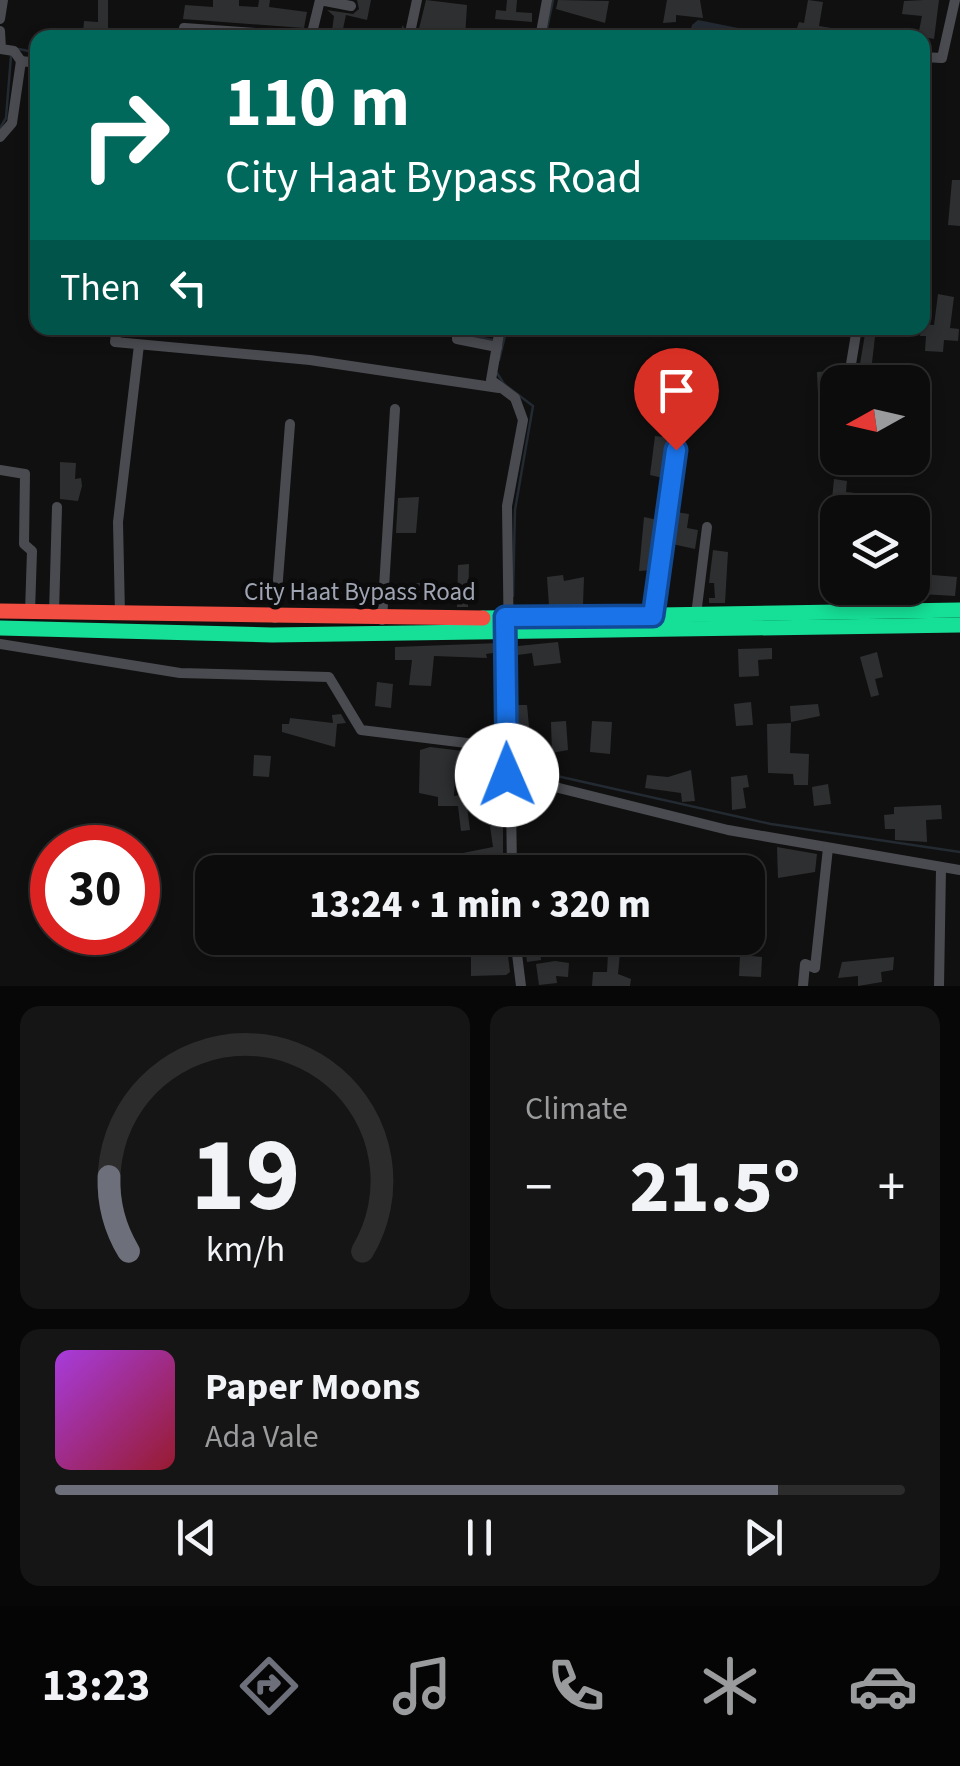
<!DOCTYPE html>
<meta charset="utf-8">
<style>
body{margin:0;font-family:"Source Sans 3",sans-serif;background:#151515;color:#f1f3f6;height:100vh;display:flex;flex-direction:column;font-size:38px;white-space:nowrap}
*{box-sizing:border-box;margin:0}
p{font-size:32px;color:#9a9b9d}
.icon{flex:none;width:55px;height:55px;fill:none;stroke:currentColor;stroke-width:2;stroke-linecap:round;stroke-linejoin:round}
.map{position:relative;height:986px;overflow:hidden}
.sheet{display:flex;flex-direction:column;gap:20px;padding:20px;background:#070707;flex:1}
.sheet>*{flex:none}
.top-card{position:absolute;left:30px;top:30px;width:900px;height:305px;border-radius:20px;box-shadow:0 5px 15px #0003,0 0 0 2px #2c2c2d;background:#00695c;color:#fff;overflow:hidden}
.needle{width:65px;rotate:262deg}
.controls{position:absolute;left:820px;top:365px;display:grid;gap:20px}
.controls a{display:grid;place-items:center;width:110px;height:110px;border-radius:20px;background:#0c0c0c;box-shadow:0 5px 15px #0003,0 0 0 2px #2c2c2d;font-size:50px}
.speed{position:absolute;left:30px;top:825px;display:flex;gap:20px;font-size:50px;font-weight:700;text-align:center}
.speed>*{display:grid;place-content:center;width:130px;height:130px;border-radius:50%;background:#0c0c0c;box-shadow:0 5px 15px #0003,0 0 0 2px #2c2c2d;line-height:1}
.speed .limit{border:15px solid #d22;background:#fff;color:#111}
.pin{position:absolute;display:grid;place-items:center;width:85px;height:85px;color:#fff;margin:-102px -42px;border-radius:50% 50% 50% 0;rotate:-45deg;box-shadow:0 0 10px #0007}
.pin .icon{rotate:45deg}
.me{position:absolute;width:110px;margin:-55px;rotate:359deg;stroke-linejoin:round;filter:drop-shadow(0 0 8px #0008)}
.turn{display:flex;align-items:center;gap:35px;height:210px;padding:0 30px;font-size:45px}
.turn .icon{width:130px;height:130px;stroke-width:2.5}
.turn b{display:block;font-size:70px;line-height:85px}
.then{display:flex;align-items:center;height:95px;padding:0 30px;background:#0003;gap:20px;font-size:38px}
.big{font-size:75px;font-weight:800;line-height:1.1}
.sheet .widget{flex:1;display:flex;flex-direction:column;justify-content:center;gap:15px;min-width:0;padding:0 35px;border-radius:20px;background:#151515}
.sheet .dial{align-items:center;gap:0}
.dial svg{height:260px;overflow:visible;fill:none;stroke:#2c2c2d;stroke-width:7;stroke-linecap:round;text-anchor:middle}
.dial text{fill:#f1f3f6;stroke:none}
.song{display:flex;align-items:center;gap:30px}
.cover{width:120px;height:120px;border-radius:15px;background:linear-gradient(135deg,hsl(280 70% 55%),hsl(350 70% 35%))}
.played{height:10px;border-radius:5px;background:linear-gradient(90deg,#6d707a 85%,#2c2c2d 85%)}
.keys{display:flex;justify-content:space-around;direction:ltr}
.heat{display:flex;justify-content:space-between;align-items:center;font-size:55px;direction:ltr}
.sheet .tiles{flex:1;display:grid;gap:20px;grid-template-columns:1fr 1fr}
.widget:last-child{grid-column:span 2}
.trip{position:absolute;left:195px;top:855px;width:570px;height:100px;border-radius:20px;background:#0c0c0c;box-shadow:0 5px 15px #0003,0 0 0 2px #2c2c2d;font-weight:800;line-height:100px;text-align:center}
.tab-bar{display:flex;height:160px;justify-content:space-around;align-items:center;background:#050505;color:#9a9b9d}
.tab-bar .icon{width:70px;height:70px}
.tab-bar .active{color:#6d707a}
.tab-bar b{font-size:45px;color:#f1f3f6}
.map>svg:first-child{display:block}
.water{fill:#232a32}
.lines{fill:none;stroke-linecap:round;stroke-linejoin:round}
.stream{stroke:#232a32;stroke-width:2.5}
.building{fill:#2e2f31}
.street{stroke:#4a4b50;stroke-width:10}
.fast{stroke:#16e098;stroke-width:15}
.jam{stroke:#f24e42;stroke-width:15}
.route-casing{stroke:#114b97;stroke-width:25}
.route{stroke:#1a73e8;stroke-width:18}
.labels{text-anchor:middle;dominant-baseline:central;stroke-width:9;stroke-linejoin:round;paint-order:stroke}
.street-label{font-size:25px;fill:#9fa4b3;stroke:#0b0b0c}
</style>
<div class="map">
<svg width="960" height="986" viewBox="0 0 960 986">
<rect width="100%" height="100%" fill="#101010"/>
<polygon class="water" points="698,20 758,32 761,37 689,37 692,25"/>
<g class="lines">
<g class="stream">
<polyline points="545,38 553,0"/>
<polyline points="19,49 38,53"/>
<polyline points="0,128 6,118 11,56"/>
<polyline points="461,334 493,340"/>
<polyline points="499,360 507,328"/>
<polyline points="497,373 504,384 533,406 515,510 513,596"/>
<polyline points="515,748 521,768 548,774 771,824 960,852"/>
</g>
</g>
<g class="building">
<polygon points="98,0 108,0 108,36 83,33 84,21 98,22"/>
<polygon points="213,0 239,0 239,6 258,7 259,0 270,0 269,7 307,12 304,28 183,19 185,5 213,7"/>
<polygon points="357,0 371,0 367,20 346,15 341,38 331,38 334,16 327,10 353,14 359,9"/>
<polygon points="426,0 467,5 465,38 397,38 403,25 406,35 418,33"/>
<polygon points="507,0 517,0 516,12 532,13 532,22 495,19 496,10 506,11"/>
<polygon points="558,0 609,1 605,23 556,9"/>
<polygon points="667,0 700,0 703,18 676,15 676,22 663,23"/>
<polygon points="808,0 823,2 819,26 837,29 836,38 796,31 799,22 804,23"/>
<polygon points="924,0 939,0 934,39 918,36 922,16 902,14 904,1"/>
<polygon points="952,180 960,180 960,226 948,225"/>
<polygon points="938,294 954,297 950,328 959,329 958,341 944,340 943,352 925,351 926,336 920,336 922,324 934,325"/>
<polygon points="866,328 876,328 871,371 859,370"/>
<polygon points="833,371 835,394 818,395 817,372"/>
<polygon points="655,436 673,438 663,478 650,475"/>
<polygon points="60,462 76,463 75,479 81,478 82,486 78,501 60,499"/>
<polygon points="834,479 847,481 846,492 865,494 863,512 831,510"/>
<polygon points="419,497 416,533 396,533 398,498"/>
<polygon points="676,512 689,514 687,528 698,530 695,549 672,544"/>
<polygon points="644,517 658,520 651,570 639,571"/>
<polygon points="713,550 728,552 725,603 709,603 709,598 715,598 714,583 709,583"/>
<polygon points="912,559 922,559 921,574 957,577 955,596 921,594 922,599 910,600"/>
<polygon points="469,564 468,607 457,607 458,565"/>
<polygon points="563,575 564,581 584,577 583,605 549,606 547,577"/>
<polygon points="412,583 441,583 441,600 412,599"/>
<polygon points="558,642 561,663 534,666 532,653 518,655 518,646"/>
<polygon points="500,643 500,652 486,654 487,658 434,656 431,686 409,685 412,660 395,660 395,647"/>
<polygon points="772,648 772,659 758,660 759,676 739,677 738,649"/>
<polygon points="877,652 883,677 875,679 879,695 871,697 860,657"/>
<polygon points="377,682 393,684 391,708 375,706"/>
<polygon points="751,702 753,725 736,726 734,704"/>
<polygon points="818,704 820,716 791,722 790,706"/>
<polygon points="518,705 527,705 529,727 528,743 519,744"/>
<polygon points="341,714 346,723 337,724 335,747 282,732 282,724 289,724 290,718 333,723 332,715"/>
<polygon points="566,721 568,750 552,753 551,722"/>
<polygon points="592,721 612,722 610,754 590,752"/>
<polygon points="791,723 790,753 809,754 808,785 794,785 793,774 768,773 767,724"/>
<polygon points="430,747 479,753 480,759 498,757 500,780 492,781 493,788 479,790 478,761 456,763 454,796 482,792 484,805 467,807 470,830 461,831 458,806 438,806 438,797 419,793 420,750"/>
<polygon points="254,755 271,756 269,777 253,776"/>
<polygon points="691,770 695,801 682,802 681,793 645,788 647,775 668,777"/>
<polygon points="747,775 749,787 743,788 746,808 732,810 731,777"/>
<polygon points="828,784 831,804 814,806 812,787"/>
<polygon points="941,805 942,819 926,820 927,842 895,840 895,829 885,829 884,815 894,814 894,807"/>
<polygon points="503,822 503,856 493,858 495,870 465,872 463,853 493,847 490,826"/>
<polygon points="777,847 817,854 815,872 778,878"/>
<polygon points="524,938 538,938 541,960 527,962"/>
<polygon points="608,953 620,953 618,974 631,979 630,986 592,986 593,972 607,972"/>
<polygon points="740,955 762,957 761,977 739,976"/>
<polygon points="501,956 508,956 510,972 506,975 471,976 471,957"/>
<polygon points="894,957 893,970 881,972 882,982 858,986 858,976 838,978 842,962"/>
<polygon points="555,961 569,963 568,977 556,976 557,983 539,985 536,964"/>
</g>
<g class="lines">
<g class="street">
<polyline points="0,19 3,0"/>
<polyline points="411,28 417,0"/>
<polyline points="0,31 1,49 14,51 21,61"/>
<polyline points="182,38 184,28 311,37 320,0 351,6"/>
<polyline points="540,38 547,0"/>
<polyline points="922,57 942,58 955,0"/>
<polyline points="0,137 12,123 21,61 38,63"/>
<polyline points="117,328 115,342 310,360 499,388"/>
<polyline points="457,328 457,339 497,347"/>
<polyline points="500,328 491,380 515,398 523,420 507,506 512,872"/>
<polyline points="848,382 857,328"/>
<polyline points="0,470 25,474 24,544 32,551 30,612"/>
<polyline points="54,613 57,507"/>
<polyline points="120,614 118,522 139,345"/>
<polyline points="696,615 707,527"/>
<polyline points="653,616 676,450"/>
<polyline points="275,618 290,424"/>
<polyline points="382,620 395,409"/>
<polyline points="0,644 180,673 329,677 361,730 507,748"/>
<polyline points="507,775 728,830 960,870"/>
<polyline points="515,938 521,986"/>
<polyline points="803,986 805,964 815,968 828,848"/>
<polyline points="939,986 941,869"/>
</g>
<g class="fast">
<polyline points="483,618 960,610"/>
<polyline points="0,628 272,635 960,625"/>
</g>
<polyline class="jam" points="0,611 483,618"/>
</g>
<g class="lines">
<g class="route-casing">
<polyline id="route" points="507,775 505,617 653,616 676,450"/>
</g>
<use href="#route" class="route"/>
</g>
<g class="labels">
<g class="street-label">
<text x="360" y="592">City Haat Bypass Road</text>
</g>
</g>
</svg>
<div class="controls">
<a><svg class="needle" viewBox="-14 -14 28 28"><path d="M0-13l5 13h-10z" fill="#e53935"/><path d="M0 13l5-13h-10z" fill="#9a9b9d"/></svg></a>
<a><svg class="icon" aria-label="layers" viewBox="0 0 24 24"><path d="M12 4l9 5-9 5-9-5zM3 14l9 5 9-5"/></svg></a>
</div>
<div class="speed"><div class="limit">30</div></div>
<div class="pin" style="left:676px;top:450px;background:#d93025"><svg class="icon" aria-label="arrive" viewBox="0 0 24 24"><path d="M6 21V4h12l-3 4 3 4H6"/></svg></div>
<svg class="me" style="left:507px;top:775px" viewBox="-20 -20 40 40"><circle r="19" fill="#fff"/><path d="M0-13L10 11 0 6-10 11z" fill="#1a73e8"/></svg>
<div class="trip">13:24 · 1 min · 320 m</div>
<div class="top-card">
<div class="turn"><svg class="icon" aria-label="right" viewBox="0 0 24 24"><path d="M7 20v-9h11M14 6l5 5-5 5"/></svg><div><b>110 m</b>City Haat Bypass Road</div></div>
<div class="then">Then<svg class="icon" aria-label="left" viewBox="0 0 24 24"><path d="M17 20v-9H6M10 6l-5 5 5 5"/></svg></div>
</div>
</div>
<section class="sheet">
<div class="tiles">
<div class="widget dial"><svg viewBox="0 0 100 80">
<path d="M14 69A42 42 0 1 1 86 69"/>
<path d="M14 69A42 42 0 0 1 8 46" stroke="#6d707a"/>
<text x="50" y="56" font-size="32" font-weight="700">19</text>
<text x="50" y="72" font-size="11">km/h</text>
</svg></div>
<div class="widget"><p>Climate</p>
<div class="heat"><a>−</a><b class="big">21.5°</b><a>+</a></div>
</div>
<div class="widget">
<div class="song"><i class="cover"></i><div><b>Paper Moons</b><p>Ada Vale</p></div></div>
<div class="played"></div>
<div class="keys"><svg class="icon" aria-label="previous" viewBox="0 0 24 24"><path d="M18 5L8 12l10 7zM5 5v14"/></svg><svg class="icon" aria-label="pause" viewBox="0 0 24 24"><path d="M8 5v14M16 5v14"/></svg><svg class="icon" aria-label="next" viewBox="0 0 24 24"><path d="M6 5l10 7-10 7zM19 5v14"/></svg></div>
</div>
</div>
</section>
<nav class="tab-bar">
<b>13:23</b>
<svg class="icon active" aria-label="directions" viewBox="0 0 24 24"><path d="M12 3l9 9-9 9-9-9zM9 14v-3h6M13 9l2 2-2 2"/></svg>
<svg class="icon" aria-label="music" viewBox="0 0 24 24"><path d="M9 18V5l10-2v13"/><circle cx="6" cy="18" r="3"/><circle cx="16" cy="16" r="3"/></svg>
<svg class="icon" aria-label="phone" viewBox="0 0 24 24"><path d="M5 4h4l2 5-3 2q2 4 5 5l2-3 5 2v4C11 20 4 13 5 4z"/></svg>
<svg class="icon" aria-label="climate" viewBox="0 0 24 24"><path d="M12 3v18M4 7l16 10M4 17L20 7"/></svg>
<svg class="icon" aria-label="car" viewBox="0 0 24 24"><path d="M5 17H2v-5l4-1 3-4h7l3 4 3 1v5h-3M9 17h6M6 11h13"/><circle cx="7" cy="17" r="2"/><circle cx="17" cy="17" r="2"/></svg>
</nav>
